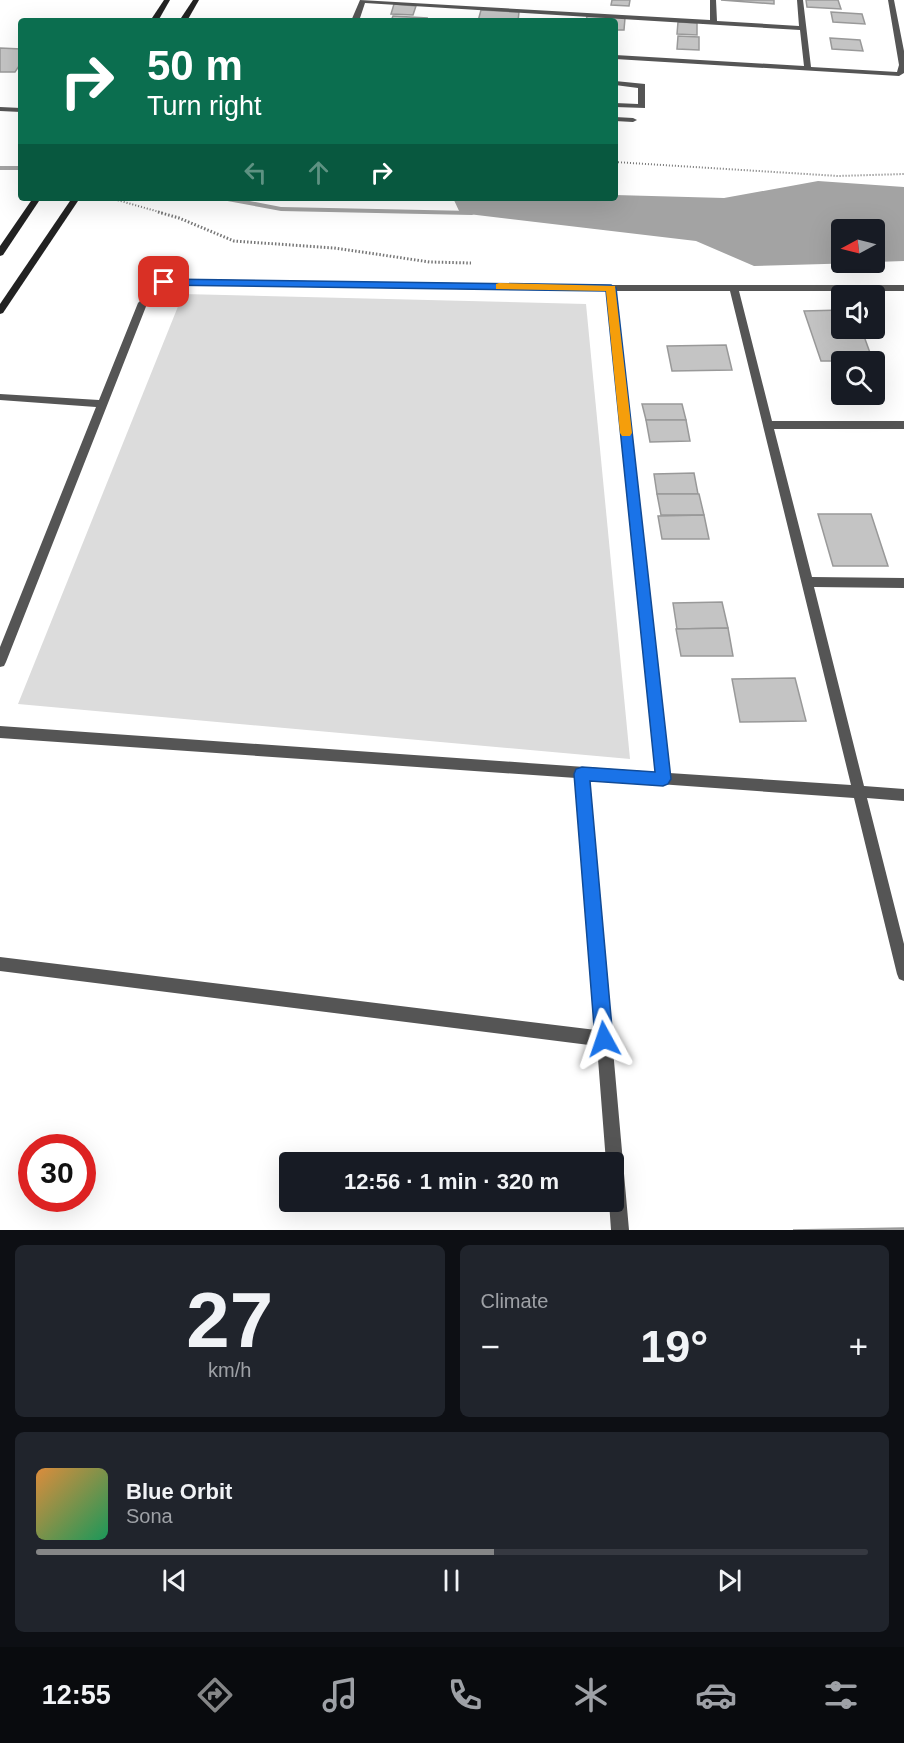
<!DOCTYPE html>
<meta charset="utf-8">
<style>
body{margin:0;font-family:Helvetica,sans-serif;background:#20242c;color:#f1f3f6;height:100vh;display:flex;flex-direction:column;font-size:22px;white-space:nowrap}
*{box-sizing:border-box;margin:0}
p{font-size:20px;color:#9ea1a6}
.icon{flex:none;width:33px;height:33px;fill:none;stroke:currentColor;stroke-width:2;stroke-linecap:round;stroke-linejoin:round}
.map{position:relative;height:1230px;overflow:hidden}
.sheet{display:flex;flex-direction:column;gap:15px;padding:15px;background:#0d0f14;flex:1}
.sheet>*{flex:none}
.top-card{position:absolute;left:18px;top:18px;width:600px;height:183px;border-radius:6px;box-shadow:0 6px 24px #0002;background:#0b6e4f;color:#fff;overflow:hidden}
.needle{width:39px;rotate:263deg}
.controls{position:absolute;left:831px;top:219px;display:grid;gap:12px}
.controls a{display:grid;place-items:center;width:54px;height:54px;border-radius:6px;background:#171b24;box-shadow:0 6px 24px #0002;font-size:30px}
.speed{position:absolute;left:18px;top:1134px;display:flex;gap:12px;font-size:30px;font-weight:700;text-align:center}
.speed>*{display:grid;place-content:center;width:78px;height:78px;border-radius:50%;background:#171b24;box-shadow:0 6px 24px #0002;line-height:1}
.speed .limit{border:9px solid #d22;background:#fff;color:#111}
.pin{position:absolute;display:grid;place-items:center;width:51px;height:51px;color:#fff;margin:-26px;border-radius:12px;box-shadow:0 3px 9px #0006}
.me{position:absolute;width:66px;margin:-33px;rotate:355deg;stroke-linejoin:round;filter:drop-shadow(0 0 4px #0008)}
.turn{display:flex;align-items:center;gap:21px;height:126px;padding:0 30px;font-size:27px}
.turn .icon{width:78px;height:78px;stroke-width:2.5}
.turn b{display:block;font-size:42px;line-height:51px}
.lanes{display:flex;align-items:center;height:57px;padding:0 30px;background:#0003;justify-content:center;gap:30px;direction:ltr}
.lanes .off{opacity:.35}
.big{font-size:45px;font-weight:600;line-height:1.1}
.sheet .tile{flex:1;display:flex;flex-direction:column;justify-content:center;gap:9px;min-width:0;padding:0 21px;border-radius:9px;background:#20242c}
.sheet .dial{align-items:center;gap:0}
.dial b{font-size:78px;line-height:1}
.song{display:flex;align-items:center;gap:18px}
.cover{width:72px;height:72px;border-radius:9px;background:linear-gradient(135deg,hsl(30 70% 55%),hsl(150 70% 35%))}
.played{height:6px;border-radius:3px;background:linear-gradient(90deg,#858687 55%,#363941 55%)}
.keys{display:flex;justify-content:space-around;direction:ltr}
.heat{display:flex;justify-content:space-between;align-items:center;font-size:33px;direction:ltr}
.sheet .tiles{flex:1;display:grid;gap:15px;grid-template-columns:1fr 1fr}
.tile:last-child{grid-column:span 2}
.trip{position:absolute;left:279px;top:1152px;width:345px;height:60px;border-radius:6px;background:#171b24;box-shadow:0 6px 24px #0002;font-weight:600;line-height:60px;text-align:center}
.tabs{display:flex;height:96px;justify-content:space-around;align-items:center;background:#090b0e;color:#9ea1a6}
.tabs .icon{width:42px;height:42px}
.tabs .current{color:#858687}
.tabs b{font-size:27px;color:#f1f3f6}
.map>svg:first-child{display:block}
.green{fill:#dcdcdc}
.water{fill:#a3a3a3}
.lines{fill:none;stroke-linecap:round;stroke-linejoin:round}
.stream{fill:#a3a3a3;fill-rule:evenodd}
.building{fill:#c4c4c4;stroke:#999;stroke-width:1.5}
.path-far1{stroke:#777;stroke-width:2;stroke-dasharray:1 2;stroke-linecap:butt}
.path{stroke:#777;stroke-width:3;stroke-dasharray:1.5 2;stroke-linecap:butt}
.minor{fill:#555;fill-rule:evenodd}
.secondary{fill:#222;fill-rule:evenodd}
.route{fill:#1a73e8;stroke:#114b97;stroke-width:1.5}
.slow{fill:#f59e0b}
</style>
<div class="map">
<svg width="904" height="1230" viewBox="0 0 904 1230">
<rect width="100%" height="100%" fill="#fff"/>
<polygon class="green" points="183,294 586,304 630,759 18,704"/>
<polygon class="water" points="818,181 904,187 904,261 875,262 874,230 842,230 842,262 860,263 754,266 696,241 460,213 453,198 615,198 615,195 724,198"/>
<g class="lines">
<g class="stream">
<rect x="0" y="166" width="21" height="4"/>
<polygon points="218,198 234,198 281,207 472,211 476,213 472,215 281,211 222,200"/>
</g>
</g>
<g class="building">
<polygon points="612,0 630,0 629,6 611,5"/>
<polygon points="721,0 774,0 774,4"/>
<polygon points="806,0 838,0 841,9 807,7"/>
<polygon points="394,4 416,6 413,15 391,14"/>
<polygon points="481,10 519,12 518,21 478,21"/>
<polygon points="831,12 862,14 865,24 833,22"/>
<polygon points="393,16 427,18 426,21 391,21"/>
<polygon points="587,16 625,18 624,30 615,30 615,21 586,21"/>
<polygon points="678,22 697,23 697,35 677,34"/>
<polygon points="678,36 699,37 699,50 677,49"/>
<polygon points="830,38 860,40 863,51 832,49"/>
<polygon points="0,48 21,49 21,63 15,72 0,72"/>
<polygon points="842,310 842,328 861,328 873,361 821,361 804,311"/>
<polygon points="726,345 732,370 672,371 667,346"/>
<polygon points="642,404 682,404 686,420 646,420"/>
<polygon points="646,420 686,420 690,441 650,442"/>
<polygon points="694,473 698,494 657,494 654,474"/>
<polygon points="657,494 699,494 704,515 661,515"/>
<polygon points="818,514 871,514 888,566 833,566"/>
<polygon points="704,515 709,539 662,539 658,516"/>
<polygon points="722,602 728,628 677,629 673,603"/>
<polygon points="728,628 733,656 681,656 676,629"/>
<polygon points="795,678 806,721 740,722 732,679"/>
<polygon points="904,1228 904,1230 793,1230"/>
</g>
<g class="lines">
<g class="path-far1">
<polyline points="615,162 838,176 904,174"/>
<polyline points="94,198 117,200 163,213"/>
</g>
<polyline class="path" points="158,212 179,218 234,241 334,248 430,262 471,263"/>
<g class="minor">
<polygon points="360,0 710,20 710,0 716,0 717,21 799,26 797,0 803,0 811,67 897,72 899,65 888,0 894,0 904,51 904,73 899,76 615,59 615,55 804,66 800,30 365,3 359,21 351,21"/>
<polygon points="615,81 645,84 645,108 615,107 615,103 638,104 638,88 615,85"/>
<polygon points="0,107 21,108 21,112 0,111"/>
<polygon points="615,117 633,118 637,120 633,122 615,121"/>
<path d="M164,279L611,285H904V291H739L772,421H904V429H774L812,577L904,578V588L814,587L864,786L904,789V801L867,798L904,944V981L899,979L897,974L854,798L589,779L629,1230H611L609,1202H614V1162H606L597,1046L0,971V957L596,1030L576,778L0,738V726L656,772L607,291L166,285L147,304L6,662L4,666L0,667V647L96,407L0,400V394L99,400L138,303L161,280ZM616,291H730L851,785L669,773Z"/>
</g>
<g class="secondary">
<polygon points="164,0 170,0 158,21 150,21"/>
<polygon points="193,0 199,0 187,21 179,21"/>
<polygon points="33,198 41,198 3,255 0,256 0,246"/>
<polygon points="72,198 80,198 3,313 0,314 0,304"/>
</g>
</g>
<polygon class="route" points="164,279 611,285 616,288 671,779 668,784 663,786 590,781 613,1039 610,1045 604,1048 598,1045 595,1039 574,774 576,769 582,767 655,772 606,291 160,285 160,280"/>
<polygon class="slow" points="499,283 615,286 632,433 630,436 622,436 620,433 606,291 496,289 496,284"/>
</svg>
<div class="controls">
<a><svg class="needle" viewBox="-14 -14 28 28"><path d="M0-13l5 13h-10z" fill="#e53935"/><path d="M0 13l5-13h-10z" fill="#9ea1a6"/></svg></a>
<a><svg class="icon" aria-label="sound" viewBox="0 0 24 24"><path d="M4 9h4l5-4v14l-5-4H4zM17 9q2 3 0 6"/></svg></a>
<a><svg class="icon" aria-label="search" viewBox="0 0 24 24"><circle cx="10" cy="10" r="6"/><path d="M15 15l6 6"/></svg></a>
</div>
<div class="speed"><div class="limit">30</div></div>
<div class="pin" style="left:164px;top:282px;background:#d93025"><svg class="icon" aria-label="arrive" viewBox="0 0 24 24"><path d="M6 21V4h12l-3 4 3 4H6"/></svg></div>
<svg class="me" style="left:604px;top:1039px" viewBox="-20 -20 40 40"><path d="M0-17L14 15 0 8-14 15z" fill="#1a73e8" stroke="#fff" stroke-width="4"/></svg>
<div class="trip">12:56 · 1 min · 320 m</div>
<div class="top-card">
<div class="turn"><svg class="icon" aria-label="right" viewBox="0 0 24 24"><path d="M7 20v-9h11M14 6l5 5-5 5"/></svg><div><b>50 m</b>Turn right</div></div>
<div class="lanes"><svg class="icon off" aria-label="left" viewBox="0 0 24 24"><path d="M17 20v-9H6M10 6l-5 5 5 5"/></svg><svg class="icon off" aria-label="ahead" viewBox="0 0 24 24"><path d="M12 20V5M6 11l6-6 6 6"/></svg><svg class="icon" aria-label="right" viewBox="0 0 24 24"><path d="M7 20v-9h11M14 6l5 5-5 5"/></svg></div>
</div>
</div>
<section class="sheet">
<div class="tiles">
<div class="tile dial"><b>27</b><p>km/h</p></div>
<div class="tile"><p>Climate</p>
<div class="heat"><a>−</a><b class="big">19°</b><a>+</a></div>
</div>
<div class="tile">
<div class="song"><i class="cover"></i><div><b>Blue Orbit</b><p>Sona</p></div></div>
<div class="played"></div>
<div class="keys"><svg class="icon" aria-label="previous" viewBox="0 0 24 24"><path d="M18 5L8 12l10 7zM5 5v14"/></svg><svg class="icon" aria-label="pause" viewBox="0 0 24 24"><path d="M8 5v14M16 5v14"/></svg><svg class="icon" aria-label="next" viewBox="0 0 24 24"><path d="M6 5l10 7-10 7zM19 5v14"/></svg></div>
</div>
</div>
</section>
<nav class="tabs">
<b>12:55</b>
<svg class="icon current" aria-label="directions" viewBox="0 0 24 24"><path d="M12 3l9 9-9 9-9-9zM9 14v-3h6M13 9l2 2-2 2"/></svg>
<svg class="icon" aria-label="music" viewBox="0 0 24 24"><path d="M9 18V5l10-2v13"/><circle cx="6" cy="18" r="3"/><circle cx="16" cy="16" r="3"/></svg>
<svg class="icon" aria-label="phone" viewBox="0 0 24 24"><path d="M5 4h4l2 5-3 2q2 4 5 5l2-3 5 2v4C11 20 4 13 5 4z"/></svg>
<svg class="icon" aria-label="climate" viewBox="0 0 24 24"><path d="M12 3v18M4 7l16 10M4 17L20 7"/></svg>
<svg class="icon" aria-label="car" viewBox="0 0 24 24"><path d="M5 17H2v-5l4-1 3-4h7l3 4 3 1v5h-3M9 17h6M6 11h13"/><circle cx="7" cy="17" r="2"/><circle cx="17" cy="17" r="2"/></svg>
<svg class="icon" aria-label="filters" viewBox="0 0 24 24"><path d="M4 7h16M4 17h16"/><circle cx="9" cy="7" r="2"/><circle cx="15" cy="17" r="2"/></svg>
</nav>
